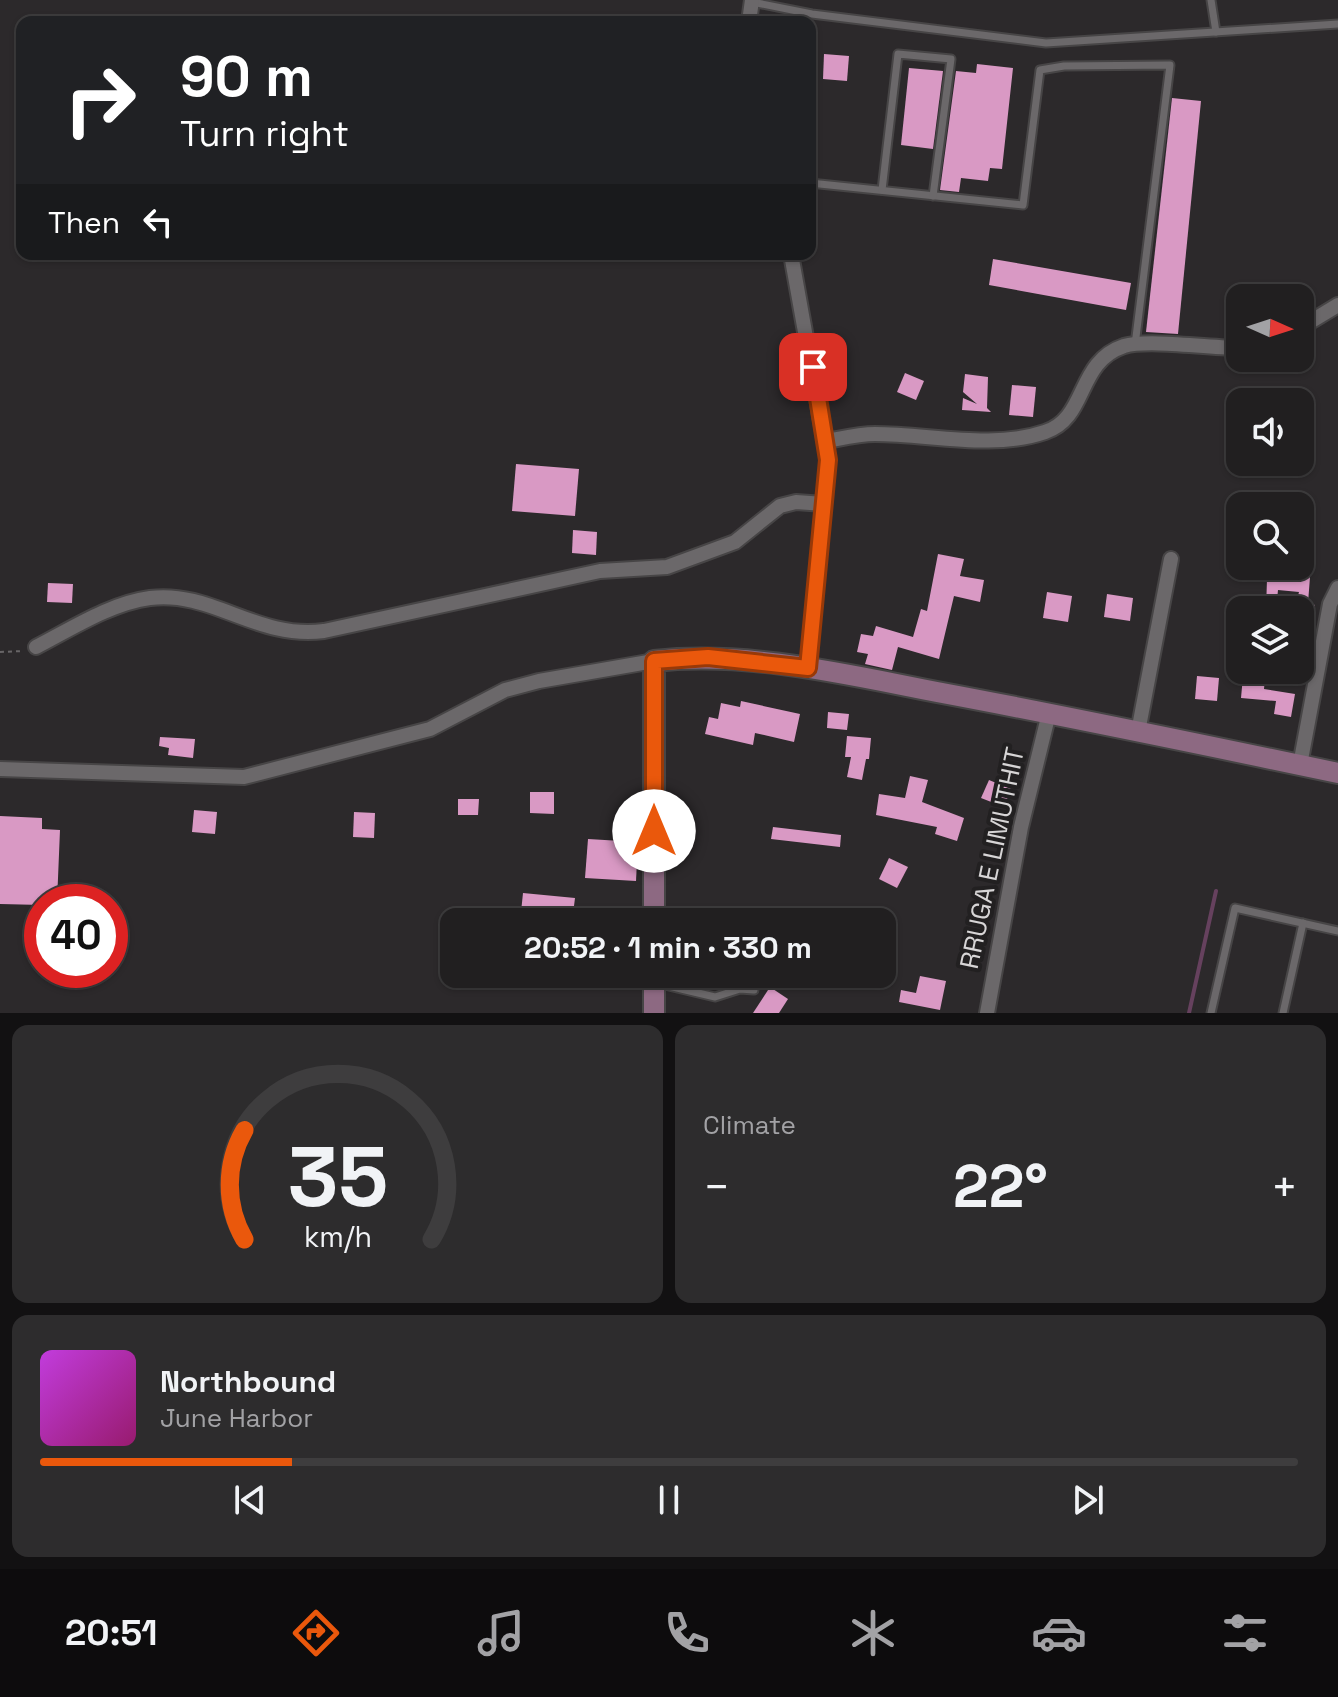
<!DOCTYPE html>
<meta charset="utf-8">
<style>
body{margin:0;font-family:"Space Grotesk",sans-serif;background:#2d2c2d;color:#f1f3f6;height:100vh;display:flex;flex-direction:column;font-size:30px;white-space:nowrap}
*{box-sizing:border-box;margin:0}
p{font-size:26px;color:#a2a2a5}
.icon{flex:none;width:44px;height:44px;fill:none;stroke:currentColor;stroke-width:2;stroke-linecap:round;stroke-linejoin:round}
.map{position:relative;height:1013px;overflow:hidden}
.panel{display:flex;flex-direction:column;gap:12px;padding:12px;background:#121112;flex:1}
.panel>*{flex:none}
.top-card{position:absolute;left:16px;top:16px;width:800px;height:244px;border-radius:16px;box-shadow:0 2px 6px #0004,0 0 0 2px #3e3d3e;background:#202124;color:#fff;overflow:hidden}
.needle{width:52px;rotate:93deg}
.controls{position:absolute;left:1226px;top:284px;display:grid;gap:16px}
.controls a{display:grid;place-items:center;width:88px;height:88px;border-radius:16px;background:#211f20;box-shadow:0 2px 6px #0004,0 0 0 2px #3e3d3e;font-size:40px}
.speed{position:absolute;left:24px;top:884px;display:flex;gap:16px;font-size:40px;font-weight:700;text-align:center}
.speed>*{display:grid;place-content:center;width:104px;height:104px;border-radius:50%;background:#211f20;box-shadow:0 2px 6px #0004,0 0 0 2px #3e3d3e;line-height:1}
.speed .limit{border:12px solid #d22;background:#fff;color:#111}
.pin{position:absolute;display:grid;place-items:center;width:68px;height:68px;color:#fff;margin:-34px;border-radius:16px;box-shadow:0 4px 12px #0006}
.me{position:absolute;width:88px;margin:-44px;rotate:0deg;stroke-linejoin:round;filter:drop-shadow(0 0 6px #0008)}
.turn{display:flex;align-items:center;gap:28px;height:168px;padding:0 32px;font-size:36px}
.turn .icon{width:104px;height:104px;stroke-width:2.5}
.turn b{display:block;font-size:56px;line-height:68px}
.then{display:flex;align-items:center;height:76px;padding:0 32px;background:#0003;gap:16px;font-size:30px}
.big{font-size:60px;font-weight:600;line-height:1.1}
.panel .card{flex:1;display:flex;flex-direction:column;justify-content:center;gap:12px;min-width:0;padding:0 28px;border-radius:16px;background:#2d2c2d}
.panel .dial{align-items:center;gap:0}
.dial svg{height:208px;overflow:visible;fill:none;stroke:#3e3d3e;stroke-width:7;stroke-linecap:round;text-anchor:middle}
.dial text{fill:#f1f3f6;stroke:none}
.song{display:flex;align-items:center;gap:24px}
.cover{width:96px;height:96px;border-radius:12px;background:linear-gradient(135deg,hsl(290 70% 55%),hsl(320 70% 35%))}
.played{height:8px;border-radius:4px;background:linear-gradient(90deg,#ea580c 20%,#3e3d3e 20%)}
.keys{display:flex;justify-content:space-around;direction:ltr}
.heat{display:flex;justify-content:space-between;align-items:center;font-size:44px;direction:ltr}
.panel .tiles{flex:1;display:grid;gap:12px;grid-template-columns:1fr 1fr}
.card:last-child{grid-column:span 2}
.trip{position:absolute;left:440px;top:908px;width:456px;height:80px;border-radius:16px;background:#211f20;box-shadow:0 2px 6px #0004,0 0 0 2px #3e3d3e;font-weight:600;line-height:80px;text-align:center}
.tabs{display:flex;height:128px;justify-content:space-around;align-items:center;background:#0d0c0d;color:#a2a2a5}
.tabs .icon{width:56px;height:56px}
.tabs .active{color:#ea580c}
.tabs b{font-size:36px;color:#f1f3f6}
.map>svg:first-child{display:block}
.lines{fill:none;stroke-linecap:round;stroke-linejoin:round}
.stream{stroke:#66415e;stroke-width:4}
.building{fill:#d999c4}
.lane-casing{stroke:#474546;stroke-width:11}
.street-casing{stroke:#474546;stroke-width:18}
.secondary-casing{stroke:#474546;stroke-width:24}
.path{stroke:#686567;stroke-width:2;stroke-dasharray:4 4;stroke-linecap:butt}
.lane{stroke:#6b686a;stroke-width:7}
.street{stroke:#6b686a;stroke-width:14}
.secondary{stroke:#8d6982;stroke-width:20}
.route-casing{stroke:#983908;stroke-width:20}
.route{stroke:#ea580c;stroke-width:14}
.labels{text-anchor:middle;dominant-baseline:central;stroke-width:8;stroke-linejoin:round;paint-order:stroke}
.street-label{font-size:26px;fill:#d7d5d6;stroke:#222021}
</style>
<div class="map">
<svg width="1338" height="1013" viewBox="0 0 1338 1013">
<rect width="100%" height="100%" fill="#2c292b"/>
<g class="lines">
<polyline class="stream" points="1189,1013 1216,891"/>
</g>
<g class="building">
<polygon points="824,54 849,56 847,81 823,79"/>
<polygon points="977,64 1013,68 1002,169 990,168 988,181 961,178 959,192 940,190 956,71 976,73"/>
<polygon points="909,68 943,71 933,149 901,145"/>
<polygon points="1172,98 1201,101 1178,334 1146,332"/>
<polygon points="993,259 1131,283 1126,310 989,285"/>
<polygon points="905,373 924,381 916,400 897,392"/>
<polygon points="965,374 988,377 987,408 991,412 962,410 963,398 977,404 963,392"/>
<polygon points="1012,385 1036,387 1033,417 1009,415"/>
<polygon points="516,464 579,469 575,516 512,511"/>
<polygon points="573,530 597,532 596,555 572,553"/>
<polygon points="938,554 964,559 960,576 984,580 980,602 954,596 939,659 898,647 892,670 865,664 868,654 857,652 861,634 873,636 876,626 913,637 921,609 927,611"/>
<polygon points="1306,563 1311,564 1308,603 1315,605 1304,650 1300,650 1300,610 1294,610 1299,592 1278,590 1276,610 1266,610 1267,579 1301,582"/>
<polygon points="48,583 73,584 72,603 47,602"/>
<polygon points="1047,592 1072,596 1068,622 1043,618"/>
<polygon points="1107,594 1133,598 1130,621 1104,617"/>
<polygon points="1197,676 1219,678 1217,701 1195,699"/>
<polygon points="1243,676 1265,678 1264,689 1295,694 1291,717 1274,714 1276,701 1241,698"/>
<polygon points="741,701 800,714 794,742 755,733 753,745 705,734 709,717 718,719 721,703 740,707"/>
<polygon points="828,712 849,714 847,730 827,728"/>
<polygon points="847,736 871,738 869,759 866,759 862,780 847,777 851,757 845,757"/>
<polygon points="160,737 195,739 193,758 168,755 169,748 159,746"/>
<polygon points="910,776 928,780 922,802 964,818 957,841 935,834 937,827 876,815 879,794 905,798"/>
<polygon points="989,780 1011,789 1004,807 981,798"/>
<polygon points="530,792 554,792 554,814 530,813"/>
<polygon points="458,799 479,799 478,815 458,815"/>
<polygon points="194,810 217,812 215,834 192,832"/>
<polygon points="354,812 375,813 374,838 353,837"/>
<polygon points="0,816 42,818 42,829 60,830 57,902 42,902 42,905 0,904"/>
<polygon points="773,827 841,835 840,847 771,839"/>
<polygon points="588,839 638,842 636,881 585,878"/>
<polygon points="889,858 908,867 897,888 879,879"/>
<polygon points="523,893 575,898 572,922 520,922"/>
<polygon points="700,974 723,974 722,988 699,986"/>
<polygon points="920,976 946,981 940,1010 899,1002 901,990 916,993"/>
<polygon points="770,987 788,999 779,1013 753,1013"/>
</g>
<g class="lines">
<g class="lane-casing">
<g id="lane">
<polyline points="1211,0 1216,32"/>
<polyline points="752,2 812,14 1046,43 1338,24"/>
<polyline points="810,183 1023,205 1040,70 1064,66 1170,65 1135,345"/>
<polyline points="882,190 898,54 951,59 933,196"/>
<polyline points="656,983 715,997 740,989 754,990"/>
<polyline points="1211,1013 1235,908 1338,931"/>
<polyline points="1283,1013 1303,923"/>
</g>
</g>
<g class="street-casing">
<g id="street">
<polyline points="749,22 752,0"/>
<polyline points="791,254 828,460 808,668"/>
<polyline points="1300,328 1338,305"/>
<path d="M827,441C843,438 859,434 875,434C930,434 992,450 1045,432C1088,418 1076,362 1124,346C1148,339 1212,348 1240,348"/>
<path d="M36,647C71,629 111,603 150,598C212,590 257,640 324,631L600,571L667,567L735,542L780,506L796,502L824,504"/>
<polyline points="1138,732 1171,559"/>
<polyline points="1300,765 1330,604 1338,588"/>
<polyline points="0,769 244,777 430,729 505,690 539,681 654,661"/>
<polyline points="987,1013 1021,827 1049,713"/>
</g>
</g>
<g class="secondary-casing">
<g id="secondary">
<path d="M654,922V661C749,651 844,674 937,692C1071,717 1205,745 1338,773"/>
<polyline points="654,1013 654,974"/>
</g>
</g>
<polyline class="path" points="0,652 23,651"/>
<use href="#lane" class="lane"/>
<use href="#street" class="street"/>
<use href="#secondary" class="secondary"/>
</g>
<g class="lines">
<g class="route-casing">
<polyline id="route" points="654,831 654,661 708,657 808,668 828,460 813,367"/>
</g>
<use href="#route" class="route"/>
</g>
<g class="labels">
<g class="street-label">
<text transform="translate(992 858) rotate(-78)">RRUGA E LIMUTHIT</text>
</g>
</g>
</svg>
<div class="controls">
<a><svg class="needle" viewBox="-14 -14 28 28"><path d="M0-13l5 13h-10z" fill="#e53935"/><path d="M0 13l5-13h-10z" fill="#a2a2a5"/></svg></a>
<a><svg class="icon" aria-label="sound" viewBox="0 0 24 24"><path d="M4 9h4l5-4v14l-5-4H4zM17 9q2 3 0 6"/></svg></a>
<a><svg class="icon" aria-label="search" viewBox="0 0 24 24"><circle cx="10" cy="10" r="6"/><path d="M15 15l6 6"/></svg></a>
<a><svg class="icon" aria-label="layers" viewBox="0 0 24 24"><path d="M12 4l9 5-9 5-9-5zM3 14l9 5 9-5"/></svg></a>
</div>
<div class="speed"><div class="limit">40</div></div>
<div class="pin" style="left:813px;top:367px;background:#d93025"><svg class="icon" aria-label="arrive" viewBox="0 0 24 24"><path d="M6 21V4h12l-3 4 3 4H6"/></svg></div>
<svg class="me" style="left:654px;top:831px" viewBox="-20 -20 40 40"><circle r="19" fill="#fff"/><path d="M0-13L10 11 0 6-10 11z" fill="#ea580c"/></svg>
<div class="trip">20:52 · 1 min · 330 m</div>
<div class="top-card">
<div class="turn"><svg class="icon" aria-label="right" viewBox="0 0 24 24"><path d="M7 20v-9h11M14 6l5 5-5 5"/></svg><div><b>90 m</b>Turn right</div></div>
<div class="then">Then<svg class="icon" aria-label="left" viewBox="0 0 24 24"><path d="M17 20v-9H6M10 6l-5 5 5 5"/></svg></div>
</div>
</div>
<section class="panel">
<div class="tiles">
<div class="card dial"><svg viewBox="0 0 100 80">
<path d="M14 69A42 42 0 1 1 86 69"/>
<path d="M14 69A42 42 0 0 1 14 27" stroke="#ea580c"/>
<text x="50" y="56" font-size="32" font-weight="700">35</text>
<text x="50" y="72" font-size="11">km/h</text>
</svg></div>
<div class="card"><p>Climate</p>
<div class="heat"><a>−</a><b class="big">22°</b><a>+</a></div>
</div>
<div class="card">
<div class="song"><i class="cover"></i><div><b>Northbound</b><p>June Harbor</p></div></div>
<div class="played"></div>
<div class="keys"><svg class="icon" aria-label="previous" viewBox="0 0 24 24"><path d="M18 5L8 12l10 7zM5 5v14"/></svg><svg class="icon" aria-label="pause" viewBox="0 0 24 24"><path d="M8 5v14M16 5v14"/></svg><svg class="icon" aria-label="next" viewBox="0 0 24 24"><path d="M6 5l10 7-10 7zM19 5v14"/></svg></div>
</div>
</div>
</section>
<nav class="tabs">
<b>20:51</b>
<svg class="icon active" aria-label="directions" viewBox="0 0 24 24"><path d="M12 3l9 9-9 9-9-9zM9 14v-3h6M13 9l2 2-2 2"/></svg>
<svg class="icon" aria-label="music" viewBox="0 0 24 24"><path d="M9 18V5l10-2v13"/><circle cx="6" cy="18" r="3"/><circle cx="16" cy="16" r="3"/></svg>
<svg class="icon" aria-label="phone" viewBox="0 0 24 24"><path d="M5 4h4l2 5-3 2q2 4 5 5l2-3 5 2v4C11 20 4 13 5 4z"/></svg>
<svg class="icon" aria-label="climate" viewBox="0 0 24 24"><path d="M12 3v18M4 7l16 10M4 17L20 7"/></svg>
<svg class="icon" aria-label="car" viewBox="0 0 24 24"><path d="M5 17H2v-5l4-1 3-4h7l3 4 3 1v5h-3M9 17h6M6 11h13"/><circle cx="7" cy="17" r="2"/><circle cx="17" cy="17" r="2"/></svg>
<svg class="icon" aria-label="filters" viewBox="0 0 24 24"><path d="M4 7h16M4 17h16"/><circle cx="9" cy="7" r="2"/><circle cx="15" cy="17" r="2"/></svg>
</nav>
